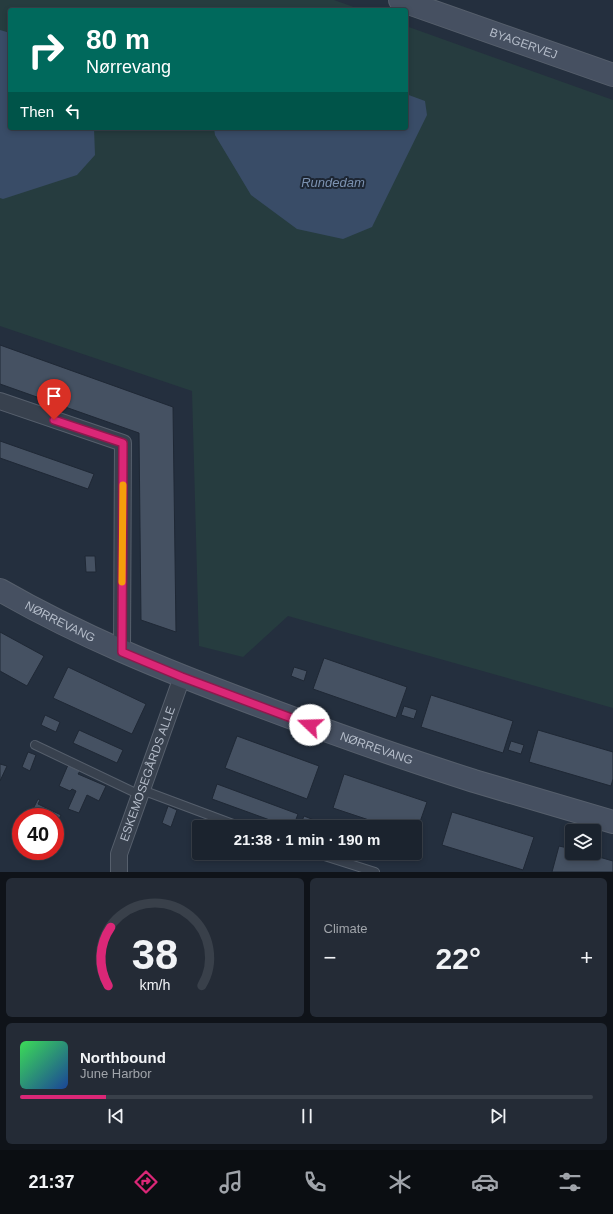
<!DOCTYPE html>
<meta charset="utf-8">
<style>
body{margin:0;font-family:Helvetica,sans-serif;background:#242b36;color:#f1f3f6;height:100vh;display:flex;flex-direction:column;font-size:15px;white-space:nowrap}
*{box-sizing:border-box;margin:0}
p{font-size:13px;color:#a0a4aa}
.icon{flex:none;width:22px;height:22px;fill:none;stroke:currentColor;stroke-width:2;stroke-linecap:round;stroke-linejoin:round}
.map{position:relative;height:872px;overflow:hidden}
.details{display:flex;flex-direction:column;gap:6px;padding:6px;background:#0f1319;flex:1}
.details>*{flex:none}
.top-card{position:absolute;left:8px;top:8px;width:400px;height:122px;border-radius:4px;box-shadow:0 2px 6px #0003,0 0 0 1px #39404a;background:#00695c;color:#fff;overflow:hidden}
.buttons{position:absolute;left:565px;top:824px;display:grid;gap:8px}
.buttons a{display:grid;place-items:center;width:36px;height:36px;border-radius:4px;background:#1b232e;box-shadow:0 2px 6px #0003,0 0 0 1px #39404a;font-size:20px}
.speed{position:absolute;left:12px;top:808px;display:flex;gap:8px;font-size:20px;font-weight:700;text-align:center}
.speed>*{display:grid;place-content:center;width:52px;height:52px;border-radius:50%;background:#1b232e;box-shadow:0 2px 6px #0003,0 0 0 1px #39404a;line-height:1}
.speed .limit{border:6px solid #d22;background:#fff;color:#111}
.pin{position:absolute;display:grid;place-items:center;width:34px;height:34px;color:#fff;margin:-41px -17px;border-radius:50% 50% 50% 0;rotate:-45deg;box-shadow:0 0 4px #0007}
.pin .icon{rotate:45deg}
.me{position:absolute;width:44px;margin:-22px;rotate:291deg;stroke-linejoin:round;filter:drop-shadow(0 0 3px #0008)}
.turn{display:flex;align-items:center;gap:14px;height:84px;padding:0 12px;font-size:18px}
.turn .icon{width:52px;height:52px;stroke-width:2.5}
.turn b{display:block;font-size:28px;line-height:34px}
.then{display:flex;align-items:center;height:38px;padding:0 12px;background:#0003;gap:8px;font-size:15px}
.big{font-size:30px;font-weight:600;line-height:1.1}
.details .widget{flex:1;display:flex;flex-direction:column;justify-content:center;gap:6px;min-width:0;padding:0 14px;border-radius:6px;background:#242b36}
.details .dial{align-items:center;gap:0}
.dial svg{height:104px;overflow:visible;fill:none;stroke:#39404a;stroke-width:7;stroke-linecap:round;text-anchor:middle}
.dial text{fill:#f1f3f6;stroke:none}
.song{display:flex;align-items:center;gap:12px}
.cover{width:48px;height:48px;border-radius:6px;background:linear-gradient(135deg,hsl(130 70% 55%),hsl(220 70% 35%))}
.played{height:4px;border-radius:2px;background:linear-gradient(90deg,#db2777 15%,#39404a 15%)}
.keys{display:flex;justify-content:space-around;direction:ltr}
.heat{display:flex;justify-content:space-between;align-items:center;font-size:22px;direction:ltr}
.details .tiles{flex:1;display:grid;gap:6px;grid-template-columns:1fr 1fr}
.widget:last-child{grid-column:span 2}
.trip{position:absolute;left:192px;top:820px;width:230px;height:40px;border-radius:4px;background:#1b232e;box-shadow:0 2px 6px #0003,0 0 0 1px #39404a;font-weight:600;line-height:40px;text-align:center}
.tab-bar{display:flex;height:64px;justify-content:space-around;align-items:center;background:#0b0e12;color:#a0a4aa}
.tab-bar .icon{width:28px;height:28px}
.tab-bar .current{color:#db2777}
.tab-bar b{font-size:18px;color:#f1f3f6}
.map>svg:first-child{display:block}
.green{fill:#263c3f}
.water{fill:#394c67}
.building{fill:#455162;stroke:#1f2835}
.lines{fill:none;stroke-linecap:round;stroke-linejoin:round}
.lane-casing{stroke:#565f6c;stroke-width:10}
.street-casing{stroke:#565f6c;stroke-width:18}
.secondary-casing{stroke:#565f6c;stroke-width:24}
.lane{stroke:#38414e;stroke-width:8}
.street{stroke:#38414e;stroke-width:16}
.secondary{stroke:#465061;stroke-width:22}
.route-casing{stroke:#8e194d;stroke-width:10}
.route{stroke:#db2777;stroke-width:7}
.slow{stroke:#f59e0b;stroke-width:7}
.labels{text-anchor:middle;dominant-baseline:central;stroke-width:4;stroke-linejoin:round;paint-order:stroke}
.street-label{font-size:12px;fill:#b4bcc9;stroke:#1d2633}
.water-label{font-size:13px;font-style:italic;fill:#7c92b1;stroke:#1d2633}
</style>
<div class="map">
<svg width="613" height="872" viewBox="0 0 613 872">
<rect width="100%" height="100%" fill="#242f3e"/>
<polygon class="green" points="0,0 334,0 362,10 10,10 10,128 406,128 406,26 613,100 613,708 288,616 243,657 199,646 192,391 0,326"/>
<g class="water">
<polygon points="0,30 10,33 10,128 94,128 95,155 77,175 3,199 0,198"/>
<polygon points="406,94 425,101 427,115 372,227 343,239 297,229 251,195 215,135 214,128 406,128"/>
</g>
<g class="building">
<polygon points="0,345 173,407 176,632 141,620 139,433 0,384"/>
<polygon points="0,441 94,474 88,489 0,458"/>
<polygon points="85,556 95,556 96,572 86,572"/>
<polygon points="0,632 44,656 27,686 0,671"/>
<polygon points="324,658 407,687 396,718 313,689"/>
<polygon points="68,667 146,704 132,734 53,698"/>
<polygon points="294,667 307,671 304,681 291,676"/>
<polygon points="431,695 513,721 503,753 421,727"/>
<polygon points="404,706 417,710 414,719 401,715"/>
<polygon points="45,715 60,722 56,732 41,725"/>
<polygon points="79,730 123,750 117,763 73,743"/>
<polygon points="538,730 613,752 613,779 611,786 529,762"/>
<polygon points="237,736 319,766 307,799 225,768"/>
<polygon points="511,741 524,745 521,754 508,750"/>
<polygon points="28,752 36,755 30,771 22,767"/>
<polygon points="0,764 7,766 0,781"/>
<polygon points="68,765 80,771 78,774 106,786 99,801 87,795 79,813 68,809 76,791 72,789 70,791 59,786"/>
<polygon points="344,774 427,802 415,836 415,827 390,827 333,808"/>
<polygon points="217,784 298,814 293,827 289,827 212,799"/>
<polygon points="38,799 40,800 38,804 61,815 55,827 55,817 32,817 34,812 32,811"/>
<polygon points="168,806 177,810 171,827 162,823"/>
<polygon points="452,812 534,837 523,870 442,845"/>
<polygon points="304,816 319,822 317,827 300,826"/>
<polygon points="559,846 572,849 572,853 585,853 613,861 613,872 552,872"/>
</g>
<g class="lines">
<g class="lane-casing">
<g id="lane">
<polyline points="35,745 140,795"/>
<polyline points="142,790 241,827"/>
<polyline points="315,853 375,872"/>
</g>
</g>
<g class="street-casing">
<g id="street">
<polyline points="0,401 123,443 122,652"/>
<path id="s1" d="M119,872V854L182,677"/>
</g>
</g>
<g class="secondary-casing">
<g id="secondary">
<path id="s2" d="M400,0L613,75"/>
<path id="s3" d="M0,590C80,636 166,671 252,703C326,731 399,757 474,781C520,795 567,808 613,822"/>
</g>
</g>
<use href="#lane" class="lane"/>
<use href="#street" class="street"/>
<use href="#secondary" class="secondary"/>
</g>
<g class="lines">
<g class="route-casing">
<polyline id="route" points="54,420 123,443 122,652 182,677 310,725"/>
</g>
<use href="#route" class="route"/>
<polyline class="slow" points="122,582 123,485"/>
</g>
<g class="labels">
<g class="street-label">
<text stroke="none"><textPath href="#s2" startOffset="131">BYAGERVEJ</textPath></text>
<text stroke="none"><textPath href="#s3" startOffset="68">NØRREVANG</textPath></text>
<text stroke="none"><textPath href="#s3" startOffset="409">NØRREVANG</textPath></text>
<text stroke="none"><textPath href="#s1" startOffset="103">ESKEMOSEGÅRDS ALLE</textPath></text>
</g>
<g class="water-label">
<text x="333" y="182">Rundedam</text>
</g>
</g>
</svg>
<div class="buttons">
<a><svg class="icon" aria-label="layers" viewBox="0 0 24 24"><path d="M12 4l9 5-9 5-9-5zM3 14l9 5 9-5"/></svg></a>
</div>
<div class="speed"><div class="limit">40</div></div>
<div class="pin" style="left:54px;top:420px;background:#d93025"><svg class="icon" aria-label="arrive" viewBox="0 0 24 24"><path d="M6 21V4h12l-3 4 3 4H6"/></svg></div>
<svg class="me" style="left:310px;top:725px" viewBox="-20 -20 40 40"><circle r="19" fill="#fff"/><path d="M0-13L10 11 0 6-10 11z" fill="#db2777"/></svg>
<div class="trip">21:38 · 1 min · 190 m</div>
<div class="top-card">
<div class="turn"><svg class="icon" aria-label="right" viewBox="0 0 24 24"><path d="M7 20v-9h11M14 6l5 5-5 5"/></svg><div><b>80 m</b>Nørrevang</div></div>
<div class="then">Then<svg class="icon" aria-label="left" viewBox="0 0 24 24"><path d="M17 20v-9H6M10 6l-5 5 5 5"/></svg></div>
</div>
</div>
<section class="details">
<div class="tiles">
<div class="widget dial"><svg viewBox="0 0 100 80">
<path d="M14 69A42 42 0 1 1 86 69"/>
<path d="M14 69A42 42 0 0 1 16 24" stroke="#db2777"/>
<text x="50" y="56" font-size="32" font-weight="700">38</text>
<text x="50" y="72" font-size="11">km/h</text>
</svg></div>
<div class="widget"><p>Climate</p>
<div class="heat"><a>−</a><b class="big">22°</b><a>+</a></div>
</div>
<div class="widget">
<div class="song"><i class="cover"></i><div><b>Northbound</b><p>June Harbor</p></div></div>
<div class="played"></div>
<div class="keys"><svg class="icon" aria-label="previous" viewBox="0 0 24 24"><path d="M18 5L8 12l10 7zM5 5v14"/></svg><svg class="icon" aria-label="pause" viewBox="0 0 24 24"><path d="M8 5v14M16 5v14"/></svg><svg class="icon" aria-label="next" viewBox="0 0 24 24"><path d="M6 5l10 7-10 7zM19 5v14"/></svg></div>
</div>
</div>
</section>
<nav class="tab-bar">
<b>21:37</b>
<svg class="icon current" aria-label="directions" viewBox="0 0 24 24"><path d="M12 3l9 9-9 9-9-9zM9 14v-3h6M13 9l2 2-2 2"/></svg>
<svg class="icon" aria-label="music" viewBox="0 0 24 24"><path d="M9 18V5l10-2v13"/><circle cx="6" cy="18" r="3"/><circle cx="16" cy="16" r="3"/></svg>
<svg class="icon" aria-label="phone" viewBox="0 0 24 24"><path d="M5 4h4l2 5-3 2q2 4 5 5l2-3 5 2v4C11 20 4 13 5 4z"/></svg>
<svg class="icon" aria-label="climate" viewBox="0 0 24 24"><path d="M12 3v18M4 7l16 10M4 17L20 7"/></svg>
<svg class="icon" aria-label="car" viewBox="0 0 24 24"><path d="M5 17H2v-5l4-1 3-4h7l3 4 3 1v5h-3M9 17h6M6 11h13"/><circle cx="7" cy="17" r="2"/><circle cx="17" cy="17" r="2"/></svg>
<svg class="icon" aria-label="filters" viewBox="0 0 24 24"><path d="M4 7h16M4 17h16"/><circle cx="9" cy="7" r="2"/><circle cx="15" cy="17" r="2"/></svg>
</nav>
